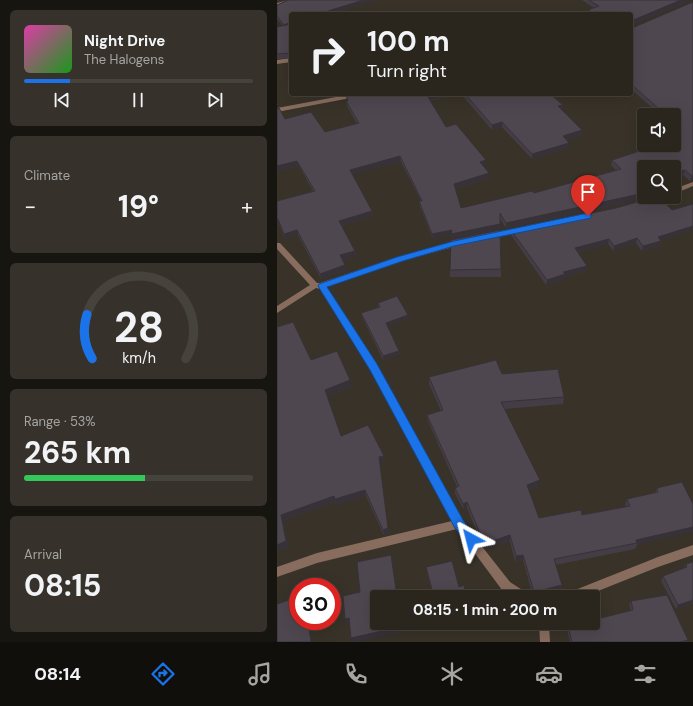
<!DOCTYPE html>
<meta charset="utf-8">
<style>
body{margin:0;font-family:"DM Sans",sans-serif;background:#36322b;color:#f1f3f6;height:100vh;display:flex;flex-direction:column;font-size:15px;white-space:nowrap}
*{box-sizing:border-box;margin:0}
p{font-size:13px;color:#a5a5a4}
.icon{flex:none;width:22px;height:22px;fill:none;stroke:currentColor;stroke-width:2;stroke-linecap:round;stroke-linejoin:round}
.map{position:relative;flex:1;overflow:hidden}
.details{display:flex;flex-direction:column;gap:10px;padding:10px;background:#171510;width:277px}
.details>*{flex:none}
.hud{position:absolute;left:12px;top:12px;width:344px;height:84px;border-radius:4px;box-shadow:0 4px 16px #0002,0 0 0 1px #46433c;background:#2a261e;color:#f1f3f6;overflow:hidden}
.tools{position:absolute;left:360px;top:108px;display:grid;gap:8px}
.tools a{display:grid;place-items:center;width:44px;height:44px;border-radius:4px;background:#2a261e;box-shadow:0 4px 16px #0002,0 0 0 1px #46433c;font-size:20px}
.speed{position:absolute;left:12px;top:578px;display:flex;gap:8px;font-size:20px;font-weight:700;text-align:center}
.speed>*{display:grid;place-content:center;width:52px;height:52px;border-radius:50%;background:#2a261e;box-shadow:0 4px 16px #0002,0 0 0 1px #46433c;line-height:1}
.speed .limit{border:6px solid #d22;background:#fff;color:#111}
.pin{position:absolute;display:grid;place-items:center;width:34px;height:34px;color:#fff;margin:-41px -17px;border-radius:50% 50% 50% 0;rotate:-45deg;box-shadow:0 0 4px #0007}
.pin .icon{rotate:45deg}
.me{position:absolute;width:44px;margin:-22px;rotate:322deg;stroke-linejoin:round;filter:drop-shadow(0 0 3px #0008)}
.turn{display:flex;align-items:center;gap:14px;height:84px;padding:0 12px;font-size:18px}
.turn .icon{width:52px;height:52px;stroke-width:2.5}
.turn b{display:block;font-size:28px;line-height:34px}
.big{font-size:30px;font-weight:700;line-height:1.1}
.details .card{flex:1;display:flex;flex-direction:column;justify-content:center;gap:6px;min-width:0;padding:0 14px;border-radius:6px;background:#36322b}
.details .dial{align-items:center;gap:0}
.dial svg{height:104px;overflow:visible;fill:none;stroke:#46433c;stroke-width:7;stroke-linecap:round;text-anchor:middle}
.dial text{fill:#f1f3f6;stroke:none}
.song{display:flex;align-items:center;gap:12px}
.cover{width:48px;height:48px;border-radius:6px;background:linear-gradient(135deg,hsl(320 70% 55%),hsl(120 70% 35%))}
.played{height:4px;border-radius:2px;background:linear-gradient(90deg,#1a73e8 20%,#46433c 20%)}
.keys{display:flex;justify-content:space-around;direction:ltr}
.heat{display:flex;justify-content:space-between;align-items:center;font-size:22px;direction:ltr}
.charge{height:6px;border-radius:3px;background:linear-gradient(90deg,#34c759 53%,#46433c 0)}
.trip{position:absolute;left:93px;top:590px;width:230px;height:40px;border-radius:4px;background:#2a261e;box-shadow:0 4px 16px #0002,0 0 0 1px #46433c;font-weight:700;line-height:40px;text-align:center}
.dock{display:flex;height:64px;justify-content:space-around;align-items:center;background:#110f0c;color:#a5a5a4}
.dock .icon{width:28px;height:28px}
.dock .on{color:#1a73e8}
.dock b{font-size:18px;color:#f1f3f6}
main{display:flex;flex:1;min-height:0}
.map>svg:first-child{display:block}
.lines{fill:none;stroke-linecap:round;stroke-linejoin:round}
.street{fill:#886d5e;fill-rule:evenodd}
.wall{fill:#443d45}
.shaded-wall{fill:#373238}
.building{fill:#4f4750;stroke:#373238}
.route{fill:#1a73e8;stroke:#114b97}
</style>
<main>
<section class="details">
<div class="card">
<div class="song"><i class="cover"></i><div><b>Night Drive</b><p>The Halogens</p></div></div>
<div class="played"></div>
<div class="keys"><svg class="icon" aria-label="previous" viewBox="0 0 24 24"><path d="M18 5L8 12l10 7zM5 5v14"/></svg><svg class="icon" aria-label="pause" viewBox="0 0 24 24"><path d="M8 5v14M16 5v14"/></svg><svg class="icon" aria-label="next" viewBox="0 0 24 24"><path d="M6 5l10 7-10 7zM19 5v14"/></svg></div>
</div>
<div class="card"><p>Climate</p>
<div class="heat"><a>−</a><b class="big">19°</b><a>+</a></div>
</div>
<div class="card dial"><svg viewBox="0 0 100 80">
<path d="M14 69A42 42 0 1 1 86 69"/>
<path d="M14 69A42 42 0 0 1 10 35" stroke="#1a73e8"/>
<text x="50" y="56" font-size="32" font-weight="700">28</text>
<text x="50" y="72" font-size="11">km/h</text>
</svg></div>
<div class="card"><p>Range · 53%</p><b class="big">265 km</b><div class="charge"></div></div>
<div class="card"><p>Arrival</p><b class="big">08:15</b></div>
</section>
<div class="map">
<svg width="416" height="642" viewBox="0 0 416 642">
<rect width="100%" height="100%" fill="#383228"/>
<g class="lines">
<g class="street">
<polygon points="12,0 21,0 0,7 0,3"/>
<polygon points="14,58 14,62 0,64 0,60"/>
<polygon points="75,94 87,94 84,96 0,112 0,108"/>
<polygon points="416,182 416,186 397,194 397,189"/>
<polygon points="243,228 246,228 247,230 246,232 213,237 209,235 213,233"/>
<polygon points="184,240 187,240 188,242 187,244 125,261 49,287 80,333 111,385 185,521 233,582 250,593 251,597 237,597 225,590 180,529 40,563 0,577 0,567 40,553 175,521 105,389 74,337 43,289 39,288 0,313 0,306 33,285 0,249 0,243 3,243 40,283 43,283 120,257"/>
<polygon points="416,545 416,555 381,567 306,597 288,597 289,593 293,592 381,557"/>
<polygon points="262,623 272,623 273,642 263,642"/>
</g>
</g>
<g class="wall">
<polygon points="12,0 99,0 54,14 14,14 14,58 0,59 0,27 6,26 0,19 0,5"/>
<polygon points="305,0 415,0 354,25 354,14 311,14 311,10 317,8"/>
<polygon points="416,2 416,181 413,181 406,175 367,167 348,203 229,228 223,219 223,229 175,239 174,235 156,239 143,207 142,201 144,201 124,162 75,174 95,211 96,216 64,226 78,251 79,256 65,260 69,271 44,279 21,235 8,239 2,224 0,224 0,201 36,191 22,166 0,171 0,108 8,119 48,132 80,124 70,106 69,101 70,101 69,95 76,94 179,94 154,101 169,127 209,165 206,166 212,173 212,178 178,189 184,208 257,193 339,170 334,165 335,160 397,145 381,113 354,89 354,27 355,28"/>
<polygon points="184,94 273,94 286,110 285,110 305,130 305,135 289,140 292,143 292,148 255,159 225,127 215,130"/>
<polygon points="395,210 384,241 383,246 365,251 359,243 336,251 331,244 301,252 310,271 287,277 287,280 269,285 234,235 234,230"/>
<polygon points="224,269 224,277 173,277 173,270"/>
<polygon points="101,303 131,315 132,318 111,326 122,351 123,354 106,360 85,317 84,313 101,307"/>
<polygon points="34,360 75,387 50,396 64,436 108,462 103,463 112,534 107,536 89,496 59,505 58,502 6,521 12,547 0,551"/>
<polygon points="225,374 287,397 286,404 228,409 262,487 252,490 262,518 305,515 349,507 348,505 350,499 378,493 380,488 405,482 360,545 358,549 278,565 285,585 284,591 259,597 256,597 246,560 238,562 233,541 209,549 204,542 190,508 187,510 178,494 178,488 180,487 151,421 150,415 164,411 152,384 152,377"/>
<polygon points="416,562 416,604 399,609 384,581 386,576 407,569 409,564"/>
<polygon points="149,567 182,587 155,593"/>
<polygon points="354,601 410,642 293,642 290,630 291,626 354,611 352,605"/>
</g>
<g class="shaded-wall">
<polygon points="0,0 6,0 0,2"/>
<polygon points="87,0 99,0 54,14 41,14"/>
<polygon points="404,0 415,0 354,25 354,21"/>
<polygon points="14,22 14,26 7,28 7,25"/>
<polygon points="161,94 179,94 152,101 151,97"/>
<polygon points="286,105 286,110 281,111 281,106"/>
<polygon points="225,122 225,127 215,130 215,125"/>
<polygon points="305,130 305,135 285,141 286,136"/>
<polygon points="292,143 292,148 255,159 255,154"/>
<polygon points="123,156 124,162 73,175 73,170"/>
<polygon points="209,160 209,165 203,167 203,162"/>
<polygon points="20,161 22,166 0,171 0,166"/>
<polygon points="408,170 406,175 397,178 397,173"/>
<polygon points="212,173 212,178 177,189 177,184"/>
<polygon points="415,176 416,176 416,181 413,181"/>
<polygon points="367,193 367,197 369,197 348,203 229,228 229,223"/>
<polygon points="95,211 96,216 63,226 62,221"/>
<polygon points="0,219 1,219 2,224 0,224"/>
<polygon points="223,224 223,229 175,239 174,235 156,239 155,234 175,230"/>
<polygon points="416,226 416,230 381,242 384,241 383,246 365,251 366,246 381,237"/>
<polygon points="20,230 21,235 8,239 7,234"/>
<polygon points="360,238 359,243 336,251 337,246"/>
<polygon points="332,239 331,244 297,253 298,248"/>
<polygon points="78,251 79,256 64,260 63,255"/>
<polygon points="68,265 69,271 44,279 43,274"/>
<polygon points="310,266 310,271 287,277 287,280 269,285 270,280 286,272"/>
<polygon points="131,315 132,318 110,327 109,323"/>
<polygon points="122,351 123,354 106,360 106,356"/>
<polygon points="73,380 75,387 50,396 48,390"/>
<polygon points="107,456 108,462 103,463 112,534 107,536 106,530 102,457"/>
<polygon points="263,480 262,487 249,491 250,485"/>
<polygon points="88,490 89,496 59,505 58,502 6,521 12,547 0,551 0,545 4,515 57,496"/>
<polygon points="190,502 190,508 187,510 186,504"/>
<polygon points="416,527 416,532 360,545 360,543 359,540"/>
<polygon points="233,535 233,541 209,549 209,543"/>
<polygon points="246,555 246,560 238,562 239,556"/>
<polygon points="285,585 284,591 256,597 257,592"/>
<polygon points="416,600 416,604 399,609 401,605"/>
<polygon points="72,618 74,623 70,624 68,619"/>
<polygon points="31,621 32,621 35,642 34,642"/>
<polygon points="140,623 163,623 82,642 75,642 74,638"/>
</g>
<g class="building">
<polygon points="12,0 87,0 41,14 14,14 14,22 7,25 0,16 0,5"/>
<polygon points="312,0 404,0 354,21 354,22 354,14 318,14 311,10 322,6"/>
<polygon points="416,2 416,176 415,176 408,170 397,173 397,167 367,167 367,193 349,197 229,223 223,213 223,224 174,234 175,230 155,234 142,201 145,201 123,156 73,170 95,211 62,221 78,251 63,255 68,265 43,274 20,230 7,234 1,219 0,219 0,201 38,191 20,161 0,166 0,108 2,108 8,119 34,112 48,132 82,123 69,101 71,101 69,95 76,94 161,94 151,97 169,127 179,124 209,160 203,162 212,173 177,184 184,208 255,191 257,193 344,169 335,160 381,145 397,145 397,115 376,115 385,112 381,108 354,84 354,27 355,28"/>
<polygon points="14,24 14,53 0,54 0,27"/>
<polygon points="188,94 273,94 286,105 281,106 305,130 286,136 292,143 255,154 225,122 215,125"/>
<polygon points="378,197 382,197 395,210 416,204 416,226 381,237 384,241 366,246 360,238 337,246 332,239 298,248 310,266 286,272 288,274 270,280 234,230 339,208"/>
<polygon points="223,230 224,269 173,270 174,240"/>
<polygon points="120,296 131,315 109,323 122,351 106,356 84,313 103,307 101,303"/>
<polygon points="16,322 34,360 60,351 73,380 48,390 64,436 91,425 107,456 102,457 111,528 106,530 88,490 58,499 57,496 4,515 9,541 0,545 0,327"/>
<polygon points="219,360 225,374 281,369 287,397 224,402 263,480 250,485 262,518 304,510 305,515 353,506 350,499 381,492 380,488 405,482 416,504 416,527 359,540 360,543 277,559 285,585 257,592 246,555 239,556 233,535 209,543 204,536 190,502 186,504 178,488 182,486 150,415 166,410 152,377"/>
<polygon points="114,555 120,597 100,597 100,623 140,623 74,638 72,618 68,619 66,596 83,592 80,562"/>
<polygon points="175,561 182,587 187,585 189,597 140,597 156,593 149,567"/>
<polygon points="416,562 416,600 401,605 386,576 410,567 409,564"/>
<polygon points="390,595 411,640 403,642 295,642 291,626 302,623 316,623 316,620 356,610 354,601"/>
<polygon points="21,597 21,621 31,621 34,642 0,642 0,604"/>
</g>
<polygon class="route" points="311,213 314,214 314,218 177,246 126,261 50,287 100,364 186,520 200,539 198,543 194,545 190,543 178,528 93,370 41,286 42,284 120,257 177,241"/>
</svg>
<div class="tools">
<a><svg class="icon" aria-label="sound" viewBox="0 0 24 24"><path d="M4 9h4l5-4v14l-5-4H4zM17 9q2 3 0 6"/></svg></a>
<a><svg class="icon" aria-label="search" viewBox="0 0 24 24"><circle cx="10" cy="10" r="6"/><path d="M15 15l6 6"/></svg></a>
</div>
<div class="speed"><div class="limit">30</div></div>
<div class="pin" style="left:311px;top:216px;background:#d93025"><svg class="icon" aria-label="arrive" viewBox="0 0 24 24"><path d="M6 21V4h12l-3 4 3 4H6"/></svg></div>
<svg class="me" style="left:194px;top:539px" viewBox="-20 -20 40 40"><path d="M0-17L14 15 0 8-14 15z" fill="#1a73e8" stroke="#fff" stroke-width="4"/></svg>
<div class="trip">08:15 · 1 min · 200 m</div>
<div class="hud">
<div class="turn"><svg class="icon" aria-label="right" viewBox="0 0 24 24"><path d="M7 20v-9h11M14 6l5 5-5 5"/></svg><div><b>100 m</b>Turn right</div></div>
</div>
</div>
</main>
<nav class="dock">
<b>08:14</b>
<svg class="icon on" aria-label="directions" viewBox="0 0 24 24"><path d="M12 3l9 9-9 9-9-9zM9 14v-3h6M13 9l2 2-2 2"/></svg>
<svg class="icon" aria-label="music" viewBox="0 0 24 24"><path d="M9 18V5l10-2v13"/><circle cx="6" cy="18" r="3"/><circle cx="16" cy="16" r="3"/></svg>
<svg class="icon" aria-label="phone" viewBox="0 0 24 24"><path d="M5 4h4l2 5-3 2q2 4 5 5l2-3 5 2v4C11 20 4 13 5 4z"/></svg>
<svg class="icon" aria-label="climate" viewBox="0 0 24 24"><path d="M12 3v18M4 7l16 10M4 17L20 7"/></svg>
<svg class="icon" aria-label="car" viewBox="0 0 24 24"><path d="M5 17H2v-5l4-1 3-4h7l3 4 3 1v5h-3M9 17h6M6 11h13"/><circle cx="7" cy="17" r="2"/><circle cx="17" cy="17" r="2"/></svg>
<svg class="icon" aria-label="filters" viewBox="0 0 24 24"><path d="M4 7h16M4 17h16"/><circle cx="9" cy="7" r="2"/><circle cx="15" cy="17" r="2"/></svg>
</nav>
